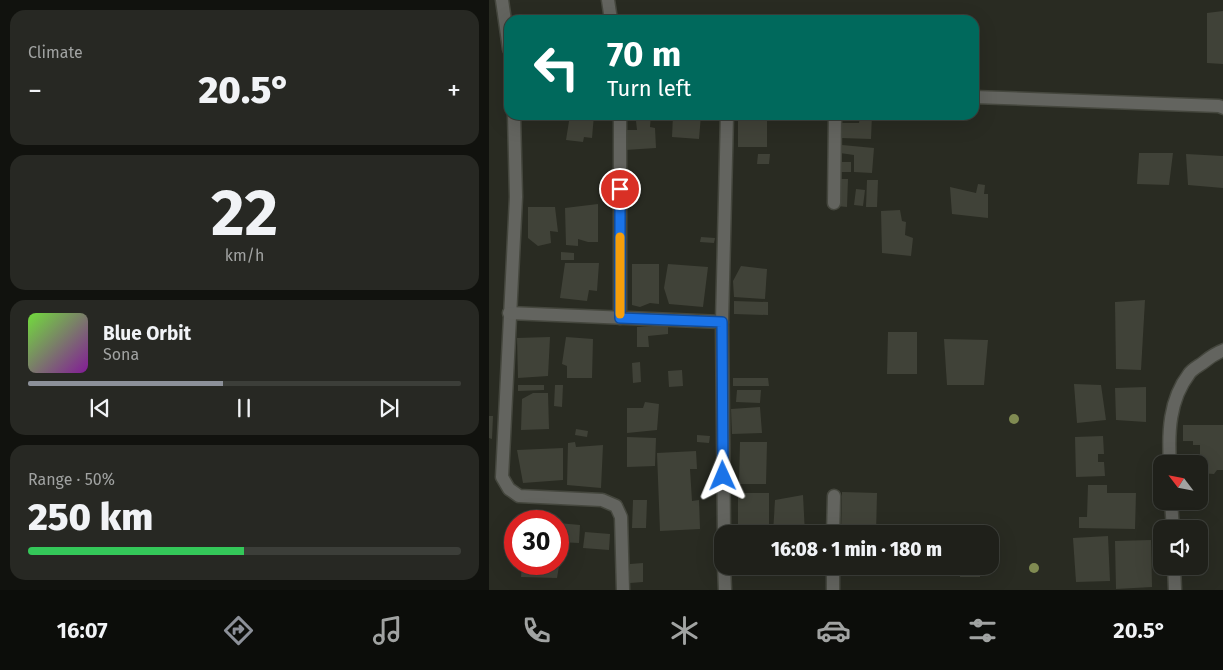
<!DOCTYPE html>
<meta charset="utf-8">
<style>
body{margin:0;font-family:"Fira Sans",sans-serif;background:#272823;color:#f1f3f6;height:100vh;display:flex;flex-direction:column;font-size:19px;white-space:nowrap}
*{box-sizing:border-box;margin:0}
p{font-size:16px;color:#a1a3a2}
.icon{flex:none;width:28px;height:28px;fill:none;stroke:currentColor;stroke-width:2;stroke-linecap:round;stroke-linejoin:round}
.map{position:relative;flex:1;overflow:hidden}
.sheet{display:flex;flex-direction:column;gap:10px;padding:10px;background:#11120e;width:489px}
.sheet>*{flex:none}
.top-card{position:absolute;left:15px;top:15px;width:475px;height:105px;border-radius:15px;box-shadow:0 5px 20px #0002,0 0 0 1px #3c3e39;background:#00695c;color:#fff;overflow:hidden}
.needle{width:32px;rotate:302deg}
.fabs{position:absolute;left:664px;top:455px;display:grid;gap:10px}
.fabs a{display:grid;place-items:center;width:55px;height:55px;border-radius:10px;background:#1f201a;box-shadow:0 5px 20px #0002,0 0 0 1px #3c3e39;font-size:25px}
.speed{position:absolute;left:15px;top:510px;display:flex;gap:10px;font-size:25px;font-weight:700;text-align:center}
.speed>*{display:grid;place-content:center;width:65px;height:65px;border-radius:50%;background:#1f201a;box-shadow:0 5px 20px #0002,0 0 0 1px #3c3e39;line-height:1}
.speed .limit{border:8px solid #d22;background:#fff;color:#111}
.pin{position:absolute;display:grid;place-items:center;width:42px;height:42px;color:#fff;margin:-21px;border:2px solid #fff;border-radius:50%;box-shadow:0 1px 5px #0007}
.me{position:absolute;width:55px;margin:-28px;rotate:359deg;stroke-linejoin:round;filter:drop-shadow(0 0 4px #0008)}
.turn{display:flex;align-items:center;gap:18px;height:105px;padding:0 20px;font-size:22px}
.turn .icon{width:65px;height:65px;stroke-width:2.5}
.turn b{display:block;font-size:35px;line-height:42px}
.big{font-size:38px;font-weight:800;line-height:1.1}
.sheet .card{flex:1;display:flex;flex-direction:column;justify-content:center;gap:8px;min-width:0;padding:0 18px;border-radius:15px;background:#272823}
.sheet .dial{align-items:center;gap:0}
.dial b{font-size:65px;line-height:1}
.song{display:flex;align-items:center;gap:15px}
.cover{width:60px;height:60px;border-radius:8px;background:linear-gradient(135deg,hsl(100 70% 55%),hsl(290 70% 35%))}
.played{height:5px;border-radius:2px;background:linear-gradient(90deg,#8c9099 45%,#3c3e39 45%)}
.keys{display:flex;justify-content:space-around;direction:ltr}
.heat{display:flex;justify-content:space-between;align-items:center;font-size:28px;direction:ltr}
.charge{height:8px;border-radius:4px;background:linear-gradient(90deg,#34c759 50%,#3c3e39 0)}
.trip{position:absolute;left:225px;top:525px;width:285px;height:50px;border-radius:15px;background:#1f201a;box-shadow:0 5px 20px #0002,0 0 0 1px #3c3e39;font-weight:800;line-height:50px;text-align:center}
.menu{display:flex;height:80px;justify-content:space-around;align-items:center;background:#0c0d0a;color:#a1a3a2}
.menu .icon{width:35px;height:35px}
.menu .selected{color:#8c9099}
.menu b{font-size:22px;color:#f1f3f6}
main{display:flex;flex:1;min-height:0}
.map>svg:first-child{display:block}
.building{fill:#404238}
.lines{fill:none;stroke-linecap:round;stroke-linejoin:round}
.minor-casing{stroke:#45473e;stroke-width:15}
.minor{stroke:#63645f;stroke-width:12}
.tree{fill:#808b52}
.route-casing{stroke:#114b97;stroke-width:12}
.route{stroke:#1a73e8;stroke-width:9}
.slow{stroke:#f59e0b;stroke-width:9}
</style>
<main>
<section class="sheet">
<div class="card"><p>Climate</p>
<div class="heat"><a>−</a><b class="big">20.5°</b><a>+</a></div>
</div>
<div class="card dial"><b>22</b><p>km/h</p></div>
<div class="card">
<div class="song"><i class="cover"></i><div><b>Blue Orbit</b><p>Sona</p></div></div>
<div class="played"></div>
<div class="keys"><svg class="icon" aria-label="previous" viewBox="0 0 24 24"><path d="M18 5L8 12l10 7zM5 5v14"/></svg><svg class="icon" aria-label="pause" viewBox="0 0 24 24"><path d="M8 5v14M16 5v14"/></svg><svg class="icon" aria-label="next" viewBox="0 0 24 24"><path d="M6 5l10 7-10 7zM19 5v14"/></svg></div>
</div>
<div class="card"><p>Range · 50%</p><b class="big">250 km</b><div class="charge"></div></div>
</section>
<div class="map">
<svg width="735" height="590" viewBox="0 0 735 590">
<rect width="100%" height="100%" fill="#292b22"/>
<g class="building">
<polygon points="735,11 735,64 718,63 718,13"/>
<polygon points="81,115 105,115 103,138 95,137 94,142 77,140"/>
<polygon points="137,115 162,115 161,127 166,128 167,148 136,150 137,130 148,130 147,121 138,120"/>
<polygon points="184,115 212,115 210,139 183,137"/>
<rect x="249" y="115" width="29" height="32"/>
<polygon points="371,115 383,115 382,139 352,138 353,123 370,123"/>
<polygon points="353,145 385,148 383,173 365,172 365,155 351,153"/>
<polygon points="650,153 684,153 680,185 648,184"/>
<polygon points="269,154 281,154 280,164 268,164"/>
<polygon points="697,154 735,156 735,188 699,185"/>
<rect x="349" y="162" width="13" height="10"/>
<polygon points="349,179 359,179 358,207 348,206"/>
<polygon points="378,180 389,180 388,207 377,207"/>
<polygon points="489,184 496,185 495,194 499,194 499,218 463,214 461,187 487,193"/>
<polygon points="367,189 376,190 374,206 365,205"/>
<polygon points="109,204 109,242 99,242 89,239 89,246 77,245 76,208"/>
<polygon points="39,207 66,207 69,232 61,231 62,243 49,246 39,238"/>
<polygon points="411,210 413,221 417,222 416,235 424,238 422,256 393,253 392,211"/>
<polygon points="212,237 226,238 225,243 211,242"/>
<polygon points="72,252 85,253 85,260 72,260"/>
<polygon points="76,263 110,263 108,291 100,290 98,301 71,298"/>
<polygon points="143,264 170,264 170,304 161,303 151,307 143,305"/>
<polygon points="179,264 219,267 214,307 180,304 175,288"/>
<polygon points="252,266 278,269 276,299 245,297 244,281"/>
<polygon points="656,300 652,370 627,369 626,302"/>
<polygon points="245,301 279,302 279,315 245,314"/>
<polygon points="179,325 179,334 159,336 160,347 148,347 148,327"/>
<polygon points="399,332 428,332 428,374 398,374"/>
<polygon points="61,337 59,376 29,378 28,338"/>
<polygon points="77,337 104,339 103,378 78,378 78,366 73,364"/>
<polygon points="455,339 499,340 495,385 458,385"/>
<polygon points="151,362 152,382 144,383 143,363"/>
<polygon points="193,370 194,386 180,387 179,371"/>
<polygon points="244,378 279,378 280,386 244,386"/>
<polygon points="585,384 612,385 617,420 588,423"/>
<polygon points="29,385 55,385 55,390 29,391"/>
<polygon points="66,385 74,385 73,407 65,406"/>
<polygon points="657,387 657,422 627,420 626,388"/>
<polygon points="248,390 272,390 271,403 247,402"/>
<polygon points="44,393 59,393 60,429 32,430 33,399"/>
<polygon points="156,402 170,404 168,430 138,433 138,408 154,408"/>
<polygon points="271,407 273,433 243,434 242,409"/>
<polygon points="0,416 4,416 3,439 0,438"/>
<polygon points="694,425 735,425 735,470 728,470 725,474 710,473 710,464 706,464 706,461 711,459 711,445 704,445 704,441 694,441"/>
<polygon points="87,429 99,431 98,437 86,435"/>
<polygon points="208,435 221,436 220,443 208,442"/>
<polygon points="614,436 615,454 609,454 609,462 615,462 616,476 587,477 586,437"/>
<polygon points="138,437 167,438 166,466 138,467"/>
<polygon points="86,442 87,447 114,445 112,488 78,485 79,443"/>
<polygon points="251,442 278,442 277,484 250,484"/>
<polygon points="74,448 74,480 34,483 28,450"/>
<polygon points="207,451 208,469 201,469 203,501 210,500 211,529 171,531 168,453"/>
<polygon points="599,485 618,485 618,493 647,493 646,529 590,528 590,517 598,517"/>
<polygon points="353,492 388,493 387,534 352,534"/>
<rect x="249" y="493" width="31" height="41"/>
<polygon points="314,495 316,534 284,534 286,500"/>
<polygon points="144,500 158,500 157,528 143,528"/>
<polygon points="69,523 91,525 90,543 69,542"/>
<polygon points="96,532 121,534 120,550 94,548"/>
<polygon points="619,536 621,581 587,582 584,538"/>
<polygon points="662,540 663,587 627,589 626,541"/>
<polygon points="154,563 154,582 141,583 141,564"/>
<polygon points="33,564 44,564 43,566 70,566 68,578 32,577"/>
<polygon points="463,566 491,566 491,577 471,577 471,572 463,572"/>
</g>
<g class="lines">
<g class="minor-casing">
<g id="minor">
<polyline points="13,0 20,49"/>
<polyline points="119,0 122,20"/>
<polyline points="485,97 730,106 735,108"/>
<polyline points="25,115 27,197 13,477 20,489 30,496 113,500 127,506 132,517 134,590"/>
<polyline points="345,203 346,115"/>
<polyline points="20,313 233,322"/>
<polyline points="131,318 131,115"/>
<path d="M681,464C679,433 680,400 700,374C703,369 710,366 715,362C721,357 727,353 735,350"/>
<polyline points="682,501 684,529"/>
<polyline points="235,534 233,322 238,115"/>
<polyline points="344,534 345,496"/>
<polyline points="235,566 236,590"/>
<polyline points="685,566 686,590"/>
<polyline points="344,590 344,566"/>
</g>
</g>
<use href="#minor" class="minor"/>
</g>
<g class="tree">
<circle cx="525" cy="419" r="5"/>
<circle cx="545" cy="568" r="5"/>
</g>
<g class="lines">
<g class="route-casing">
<polyline id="route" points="131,189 131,318 233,322 234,476"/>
</g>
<use href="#route" class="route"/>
<polyline class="slow" points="131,314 131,237"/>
</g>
</svg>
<div class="fabs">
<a><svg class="needle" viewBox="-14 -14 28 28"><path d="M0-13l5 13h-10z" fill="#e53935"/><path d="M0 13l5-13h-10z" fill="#a1a3a2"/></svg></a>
<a><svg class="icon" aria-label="sound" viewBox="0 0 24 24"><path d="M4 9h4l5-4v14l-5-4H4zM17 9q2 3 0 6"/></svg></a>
</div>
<div class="speed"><div class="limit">30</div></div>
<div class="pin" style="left:131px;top:189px;background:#d93025"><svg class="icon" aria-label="arrive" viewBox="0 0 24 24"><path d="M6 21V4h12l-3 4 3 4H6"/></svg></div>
<svg class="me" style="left:234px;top:476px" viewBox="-20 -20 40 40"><path d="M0-17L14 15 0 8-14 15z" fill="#1a73e8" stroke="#fff" stroke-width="4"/></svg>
<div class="trip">16:08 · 1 min · 180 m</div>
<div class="top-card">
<div class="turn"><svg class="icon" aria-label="left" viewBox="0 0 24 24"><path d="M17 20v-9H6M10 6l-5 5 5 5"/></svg><div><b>70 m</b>Turn left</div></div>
</div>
</div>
</main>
<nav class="menu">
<b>16:07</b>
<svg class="icon selected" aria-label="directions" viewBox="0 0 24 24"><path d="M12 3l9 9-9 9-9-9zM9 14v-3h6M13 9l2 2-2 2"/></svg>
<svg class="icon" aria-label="music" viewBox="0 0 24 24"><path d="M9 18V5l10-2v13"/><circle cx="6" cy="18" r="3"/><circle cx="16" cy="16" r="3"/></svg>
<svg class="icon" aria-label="phone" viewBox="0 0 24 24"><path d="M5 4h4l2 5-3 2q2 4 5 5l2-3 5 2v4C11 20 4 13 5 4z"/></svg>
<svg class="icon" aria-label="climate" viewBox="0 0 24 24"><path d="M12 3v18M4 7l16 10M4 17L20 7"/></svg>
<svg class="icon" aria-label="car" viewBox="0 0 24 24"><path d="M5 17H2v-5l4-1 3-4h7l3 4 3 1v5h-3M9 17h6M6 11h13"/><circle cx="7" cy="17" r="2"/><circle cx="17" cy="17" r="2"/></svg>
<svg class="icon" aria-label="filters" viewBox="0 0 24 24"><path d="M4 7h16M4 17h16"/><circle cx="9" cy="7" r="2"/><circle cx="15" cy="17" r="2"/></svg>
<b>20.5°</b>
</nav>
